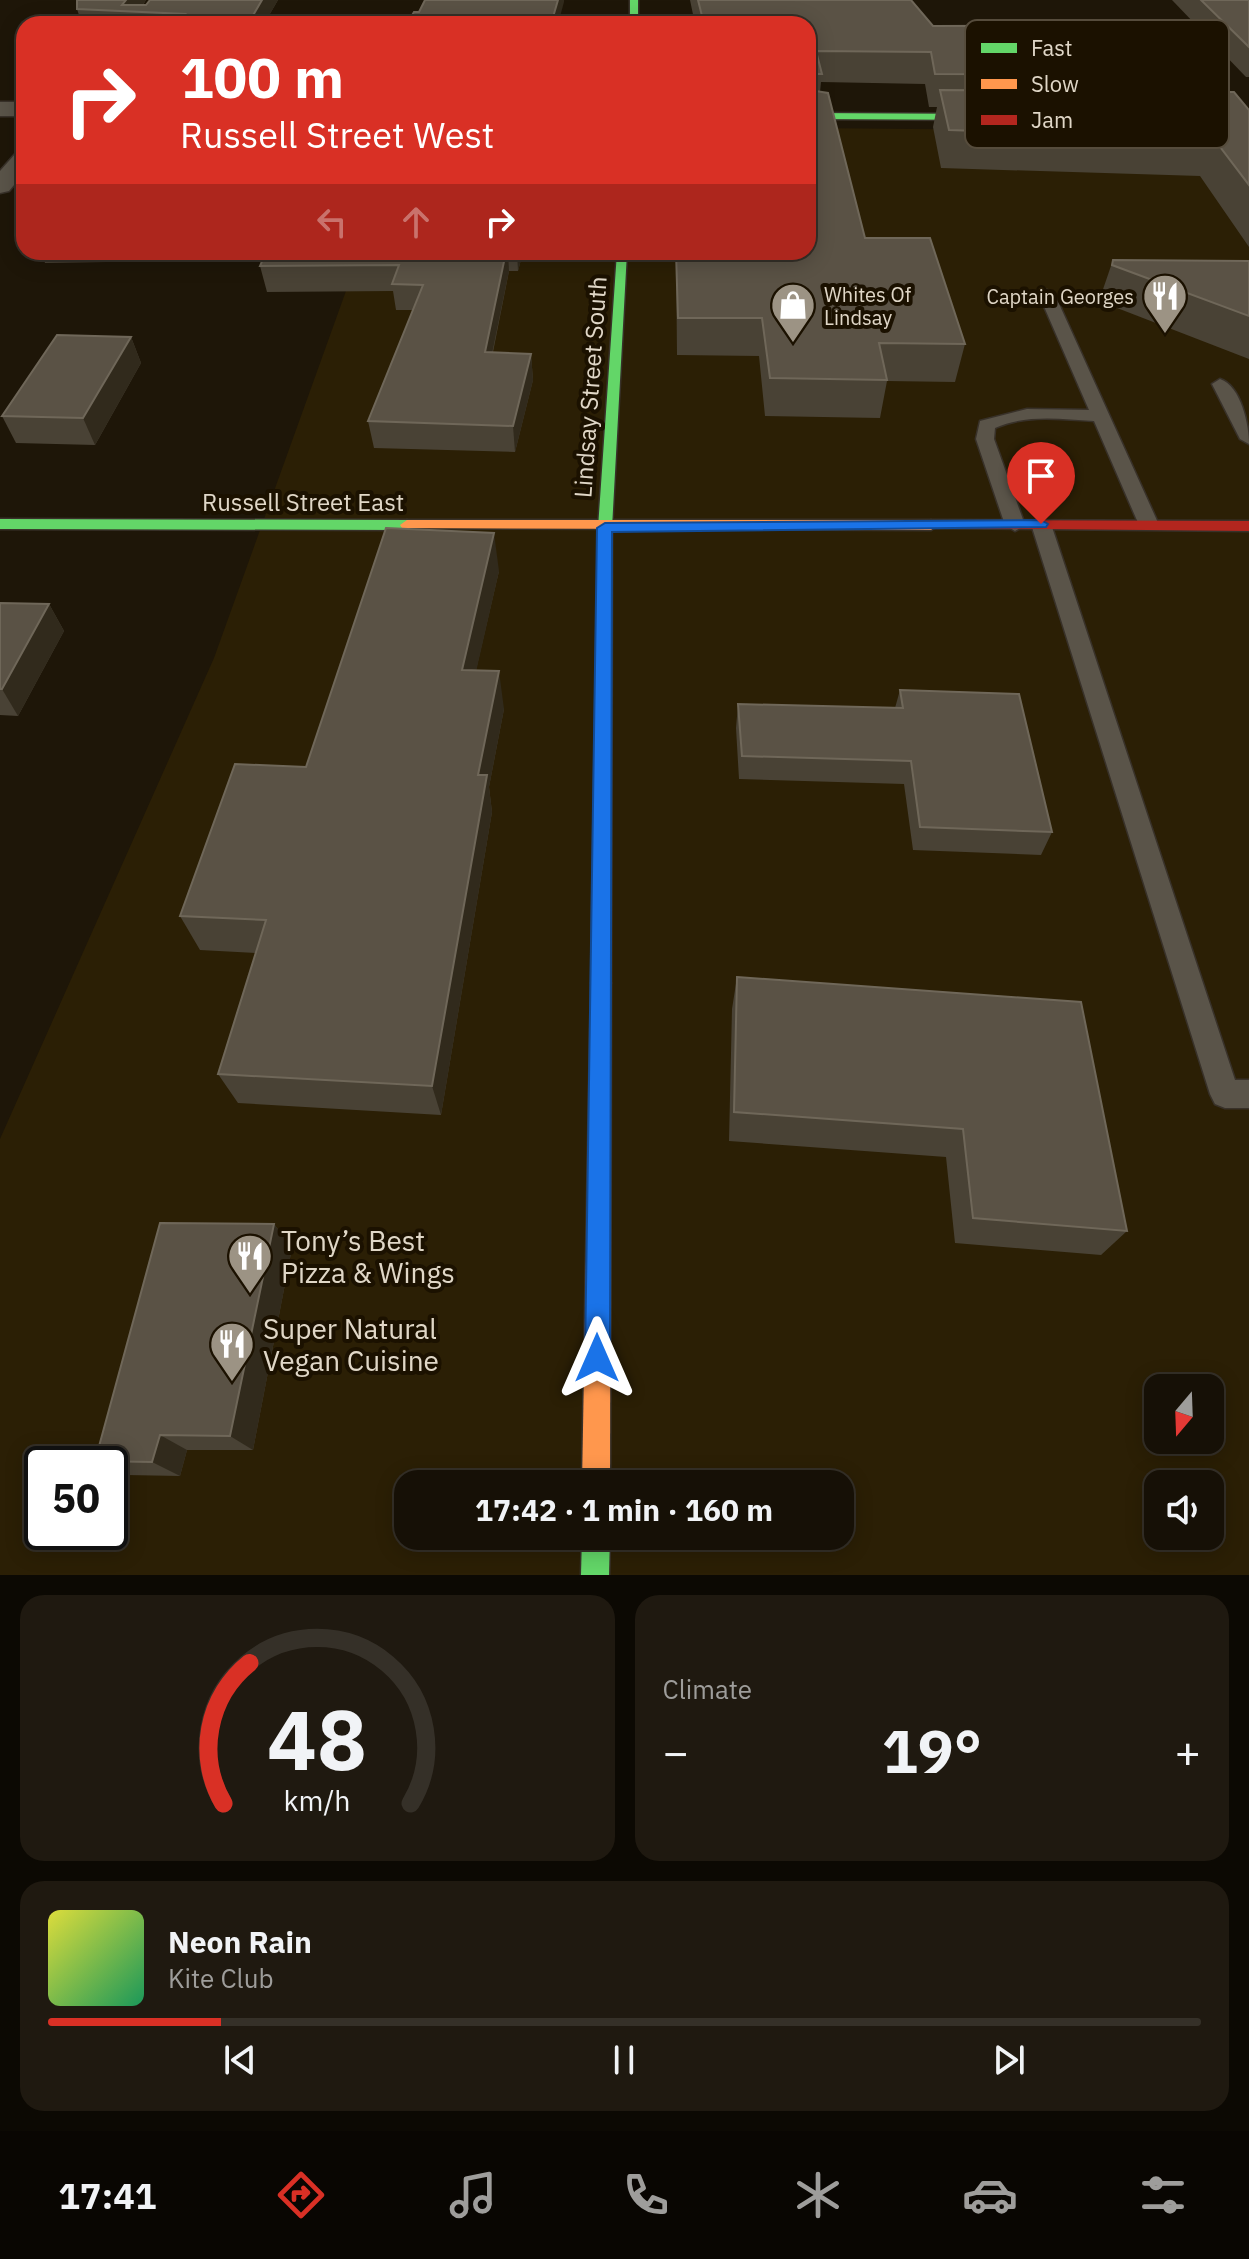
<!DOCTYPE html>
<meta charset="utf-8">
<style>
body{margin:0;font-family:"IBM Plex Sans",sans-serif;background:#1f1910;color:#f1f3f6;height:100vh;display:flex;flex-direction:column;font-size:30px;white-space:nowrap}
*{box-sizing:border-box;margin:0}
p{font-size:26px;color:#9e9d9b}
.icon{flex:none;width:44px;height:44px;fill:none;stroke:currentColor;stroke-width:2;stroke-linecap:round;stroke-linejoin:round}
.map{position:relative;height:1575px;overflow:hidden}
.drawer{display:flex;flex-direction:column;gap:20px;padding:20px;background:#0c0903;flex:1}
.drawer>*{flex:none}
.banner{position:absolute;left:16px;top:16px;width:800px;height:244px;border-radius:24px;box-shadow:0 4px 20px #0003,0 0 0 2px #353028;background:#d93025;color:#fff;overflow:hidden}
.needle{width:52px;rotate:199deg}
.buttons{position:absolute;left:1144px;top:1374px;display:grid;gap:16px}
.buttons a{display:grid;place-items:center;width:80px;height:80px;border-radius:16px;background:#161006;box-shadow:0 4px 20px #0003,0 0 0 2px #353028;font-size:40px}
.speed{position:absolute;left:24px;top:1446px;display:flex;gap:16px;font-size:40px;font-weight:700;text-align:center}
.speed>*{display:grid;place-content:center;width:104px;height:104px;border-radius:50%;background:#161006;box-shadow:0 4px 20px #0003,0 0 0 2px #353028;line-height:1}
.speed .limit{border:4px solid #111;border-radius:12px;background:#fff;color:#111}
.pin{position:absolute;display:grid;place-items:center;width:68px;height:68px;color:#fff;margin:-82px -34px;border-radius:50% 50% 50% 0;rotate:-45deg;box-shadow:0 0 8px #0007}
.pin .icon{rotate:45deg}
.me{position:absolute;width:88px;margin:-44px;rotate:0deg;stroke-linejoin:round;filter:drop-shadow(0 0 6px #0008)}
.turn{display:flex;align-items:center;gap:28px;height:168px;padding:0 32px;font-size:36px}
.turn .icon{width:104px;height:104px;stroke-width:2.5}
.turn b{display:block;font-size:56px;line-height:68px}
.lanes{display:flex;align-items:center;height:76px;padding:0 32px;background:#0003;justify-content:center;gap:40px;direction:ltr}
.lanes .off{opacity:.35}
.big{font-size:60px;font-weight:700;line-height:1.1}
.drawer .card{flex:1;display:flex;flex-direction:column;justify-content:center;gap:12px;min-width:0;padding:0 28px;border-radius:24px;background:#1f1910}
.drawer .dial{align-items:center;gap:0}
.dial svg{height:208px;overflow:visible;fill:none;stroke:#353028;stroke-width:7;stroke-linecap:round;text-anchor:middle}
.dial text{fill:#f1f3f6;stroke:none}
.song{display:flex;align-items:center;gap:24px}
.cover{width:96px;height:96px;border-radius:12px;background:linear-gradient(135deg,hsl(60 70% 55%),hsl(150 70% 35%))}
.played{height:8px;border-radius:4px;background:linear-gradient(90deg,#d93025 15%,#353028 15%)}
.keys{display:flex;justify-content:space-around;direction:ltr}
.heat{display:flex;justify-content:space-between;align-items:center;font-size:44px;direction:ltr}
.drawer .tiles{flex:1;display:grid;gap:20px;grid-template-columns:1fr 1fr}
.card:last-child{grid-column:span 2}
.trip{position:absolute;left:394px;top:1470px;width:460px;height:80px;border-radius:24px;background:#161006;box-shadow:0 4px 20px #0003,0 0 0 2px #353028;font-weight:700;line-height:80px;text-align:center}
.dock{display:flex;height:128px;justify-content:space-around;align-items:center;background:#090602;color:#9e9d9b}
.dock .icon{width:56px;height:56px}
.dock .current{color:#d93025}
.dock b{font-size:36px;color:#f1f3f6}
.map>svg:first-child{display:block}
.built{fill:#2b1f05;fill-rule:evenodd}
.lines{fill:none;stroke-linecap:round;stroke-linejoin:round}
.lane-casing{stroke:#383129;stroke-width:3}
.street-casing{stroke:#383129;stroke-width:3}
.fast-casing{stroke:#383129;stroke-width:3}
.slow-casing{stroke:#383129;stroke-width:3}
.jam-casing{stroke:#383129;stroke-width:3}
.lane{fill:#5a5449;fill-rule:evenodd}
.street{fill:#5a5449;fill-rule:evenodd}
.fast{fill:#63d668;fill-rule:evenodd}
.slow{fill:#ff974d;fill-rule:evenodd}
.jam{fill:#b3261e;fill-rule:evenodd}
.wall{fill:#494235}
.shaded-wall{fill:#312a1c}
.building{fill:#5a5245;stroke:#6f6759;stroke-width:2}
.route{fill:#1a73e8;stroke:#114b97;stroke-width:2}
.labels{text-anchor:middle;dominant-baseline:central;stroke-width:8;stroke-linejoin:round;paint-order:stroke}
.far-poi-label{font-size:20px;fill:#e0d7c7;stroke:#1b1100;text-anchor:start}
.street-label{font-size:24px;fill:#e0d7c7;stroke:#1b1100}
.near-poi-label{font-size:28px;fill:#e0d7c7;stroke:#1b1100;text-anchor:start}
.key{fill:#1b1100;stroke:#564c3c;stroke-width:2}
.key-label{font-size:22px;fill:#e0d7c7}
</style>
<div class="map">
<svg width="1249" height="1575" viewBox="0 0 1249 1575">
<rect width="100%" height="100%" fill="#1e1608"/>
<path class="built" d="M808,128L1249,132V1575H0V1139L214,658L360,252H808ZM1158,1388H1210V1440H1158ZM42,1464H110V1532H42ZM408,1484H840V1536H408ZM1158,1484H1210V1536H1158Z"/>
<g class="lines">
<g class="lane-casing">
<g id="lane">
<path d="M1047,290L1055,295L1159,525L1156,529H1142L1139,525L1094,421C1061,419 1026,414 995,428L994,439L1025,525L1015,531L1005,525L976,439L980,421L1027,409L1089,410L1039,295Z"/>
<path d="M1220,379C1241,386 1249,425 1249,444L1240,439L1212,384Z"/>
<polygon points="1041,518 1051,524 1235,1080 1249,1080 1249,1108 1225,1108 1215,1104 1210,1094 1031,524"/>
</g>
</g>
<g class="street-casing">
<g id="street">
<rect x="0" y="102" width="24" height="14"/>
<polygon points="24,151 24,173 9,191 0,193 0,171 16,153"/>
</g>
</g>
<g class="fast-casing">
<g id="fast">
<rect x="630" y="0" width="8" height="24"/>
<polygon points="808,113 995,114 1000,117 995,120 808,119"/>
<polygon points="617,252 627,252 612,528 611,983 608,989 601,992 594,989 591,983 598,528"/>
<polygon points="0,519 407,520 414,525 407,530 0,529"/>
<polygon points="582,1536 610,1536 609,1575 581,1575"/>
</g>
</g>
<g class="slow-casing">
<g id="slow">
<polygon points="407,520 931,520 938,525 931,530 402,528 400,525"/>
<polygon points="601,974 608,977 611,983 610,1484 582,1484 591,983 594,977"/>
</g>
</g>
<g class="jam-casing">
<polygon id="jam" points="931,520 1249,521 1249,531 926,528 924,525"/>
</g>
<use href="#lane" class="lane"/>
<use href="#street" class="street"/>
<use href="#fast" class="fast"/>
<use href="#slow" class="slow"/>
<use href="#jam" class="jam"/>
</g>
<g class="wall">
<polygon points="77,0 146,0 143,5 278,0 264,24 82,24 77,9"/>
<polygon points="690,0 911,0 933,26 1217,75 1211,92 1249,110 1249,247 1200,176 941,168 933,127 937,107 929,107 925,84 821,82 820,92 865,238 965,344 955,382 887,381 880,418 765,416 759,356 677,355 676,252 808,252 808,24 695,24"/>
<polygon points="1172,0 1249,0 1249,77 1246,77"/>
<polygon points="41,252 173,252 169,261 45,263"/>
<polygon points="266,252 523,252 518,271 509,271 493,352 531,354 533,380 515,452 374,448 368,421 413,310 396,310 393,291 267,292 260,266"/>
<polygon points="1113,260 1249,261 1249,359 1099,301"/>
<polygon points="131,337 141,363 95,445 16,443 2,416"/>
<polygon points="499,571 476,670 504,709 489,787 492,812 441,1115 238,1103 218,1074 256,953 200,950 180,916 306,767"/>
<polygon points="0,603 49,604 64,631 18,716 0,715"/>
<polygon points="900,690 1052,832 1041,855 913,850 904,784 739,779 736,728 738,704 895,708"/>
<polygon points="737,977 1127,1231 1101,1255 955,1243 946,1157 729,1141 732,1009"/>
<polygon points="274,1224 292,1248 253,1450 187,1450 180,1476 126,1475 110,1468 110,1464 101,1464 95,1461"/>
</g>
<g class="shaded-wall">
<polygon points="126,0 146,0 138,12 122,5"/>
<polygon points="262,0 278,0 264,24 248,24"/>
<polygon points="558,0 564,0 564,2 558,24 551,24"/>
<polygon points="166,252 173,252 169,261"/>
<polygon points="506,252 508,252 509,271 487,378 485,352"/>
<polygon points="517,252 523,252 518,271"/>
<polygon points="131,337 141,363 95,445 83,418"/>
<polygon points="531,354 533,380 515,452 513,426"/>
<polygon points="494,533 499,571 468,707 462,670"/>
<polygon points="49,604 64,631 18,716 2,689"/>
<polygon points="499,671 504,709 489,787 492,812 441,1115 432,1086 478,775"/>
<polygon points="274,1224 292,1248 253,1450 230,1436"/>
<polygon points="160,1435 187,1450 180,1476 152,1462"/>
</g>
<g class="building">
<polygon points="77,0 126,0 122,5 146,5 150,0 262,0 248,24 177,24 185,14 77,9"/>
<polygon points="425,0 558,0 551,24 407,24 414,12 419,12"/>
<polygon points="698,0 911,0 933,26 1176,25 1217,75 935,74 931,52 816,51 822,74 810,74 809,90 828,93 865,238 930,238 965,344 879,343 887,380 770,378 762,318 678,318 676,252 808,252 808,24 704,24"/>
<polygon points="1201,0 1249,0 1249,47"/>
<polygon points="940,90 1234,92 1249,110 1249,185 1214,139 949,130"/>
<polygon points="266,252 506,252 485,352 531,354 513,426 368,421 423,285 392,284 399,265 260,266"/>
<polygon points="1113,260 1249,261 1249,316 1112,265"/>
<polygon points="57,335 131,337 83,418 2,416"/>
<polygon points="386,528 494,533 462,670 499,671 478,775 487,775 432,1086 218,1074 266,920 180,916 235,764 306,767"/>
<polygon points="0,603 49,604 2,689 0,689"/>
<polygon points="900,690 1019,694 1052,832 920,827 911,761 742,756 738,704 903,708"/>
<polygon points="737,977 1081,1002 1127,1231 973,1218 963,1129 734,1112"/>
<polygon points="160,1223 274,1224 230,1436 160,1435 152,1462 95,1461"/>
</g>
<polygon class="route" points="1041,520 1048,524 1046,527 612,532 610,1358 607,1368 597,1371 588,1368 585,1358 597,528 605,523"/>
<defs>
<g id="restaurant-pin" transform="scale(2.3)"><path d="M0 17L-7.5 6A9.5 9.5 0 1 1 7.5 6Z" fill="#9c9384" stroke="#1b1100"/><path d="M-5-6h1v4h1v-4h1v4h1v-4h1v5L-1.5 .5V6h-2V.5L-5-1ZM5-6V6H3V1.5H1.5Q1.5-4 5-6Z" fill="#fff"/></g>
<g id="shop-pin" transform="scale(2.3)"><path d="M0 17L-7.5 6A9.5 9.5 0 1 1 7.5 6Z" fill="#9c9384" stroke="#1b1100"/><path d="M-5-2.5h2.3a2.7 3.5 0 0 1 5.4 0H5L5.5 6h-11ZM-1.5-2.5h3a1.5 2.3 0 0 0-3 0Z" fill="#fff"/></g>
</defs>
<g fill-rule="evenodd">
<use href="#restaurant-pin" x="1165" y="296"/>
<use href="#shop-pin" x="793" y="305"/>
<use href="#restaurant-pin" x="250" y="1256"/>
<use href="#restaurant-pin" x="232" y="1344"/>
</g>
<g class="labels">
<g class="far-poi-label">
<text x="824" y="294">Whites Of<tspan x="824" dy="23">Lindsay</tspan></text>
<text x="1134" y="296" text-anchor="end">Captain Georges</text>
</g>
<g class="street-label">
<text transform="translate(590 387) rotate(-86)">Lindsay Street South</text>
<text x="303" y="502">Russell Street East</text>
</g>
<g class="near-poi-label">
<text x="281" y="1240">Tony’s Best<tspan x="281" dy="32">Pizza &amp; Wings</tspan></text>
<text x="263" y="1328">Super Natural<tspan x="263" dy="32">Vegan Cuisine</tspan></text>
</g>
</g>
<rect x="965" y="20" width="264" height="128" rx="12" class="key"/>
<rect x="981" y="43" width="36" height="10" fill="#63d668"/>
<rect x="981" y="79" width="36" height="10" fill="#ff974d"/>
<rect x="981" y="115" width="36" height="10" fill="#b3261e"/>
<g class="key-label">
<text x="1031" y="56">Fast</text>
<text x="1031" y="92">Slow</text>
<text x="1031" y="128">Jam</text>
</g>
</svg>
<div class="buttons">
<a><svg class="needle" viewBox="-14 -14 28 28"><path d="M0-13l5 13h-10z" fill="#e53935"/><path d="M0 13l5-13h-10z" fill="#9e9d9b"/></svg></a>
<a><svg class="icon" aria-label="sound" viewBox="0 0 24 24"><path d="M4 9h4l5-4v14l-5-4H4zM17 9q2 3 0 6"/></svg></a>
</div>
<div class="speed"><div class="limit">50</div></div>
<div class="pin" style="left:1041px;top:524px;background:#d93025"><svg class="icon" aria-label="arrive" viewBox="0 0 24 24"><path d="M6 21V4h12l-3 4 3 4H6"/></svg></div>
<svg class="me" style="left:597px;top:1358px" viewBox="-20 -20 40 40"><path d="M0-17L14 15 0 8-14 15z" fill="#1a73e8" stroke="#fff" stroke-width="4"/></svg>
<div class="trip">17:42 · 1 min · 160 m</div>
<div class="banner">
<div class="turn"><svg class="icon" aria-label="right" viewBox="0 0 24 24"><path d="M7 20v-9h11M14 6l5 5-5 5"/></svg><div><b>100 m</b>Russell Street West</div></div>
<div class="lanes"><svg class="icon off" aria-label="left" viewBox="0 0 24 24"><path d="M17 20v-9H6M10 6l-5 5 5 5"/></svg><svg class="icon off" aria-label="ahead" viewBox="0 0 24 24"><path d="M12 20V5M6 11l6-6 6 6"/></svg><svg class="icon" aria-label="right" viewBox="0 0 24 24"><path d="M7 20v-9h11M14 6l5 5-5 5"/></svg></div>
</div>
</div>
<section class="drawer">
<div class="tiles">
<div class="card dial"><svg viewBox="0 0 100 80">
<path d="M14 69A42 42 0 1 1 86 69"/>
<path d="M14 69A42 42 0 0 1 24 15" stroke="#d93025"/>
<text x="50" y="56" font-size="32" font-weight="700">48</text>
<text x="50" y="72" font-size="11">km/h</text>
</svg></div>
<div class="card"><p>Climate</p>
<div class="heat"><a>−</a><b class="big">19°</b><a>+</a></div>
</div>
<div class="card">
<div class="song"><i class="cover"></i><div><b>Neon Rain</b><p>Kite Club</p></div></div>
<div class="played"></div>
<div class="keys"><svg class="icon" aria-label="previous" viewBox="0 0 24 24"><path d="M18 5L8 12l10 7zM5 5v14"/></svg><svg class="icon" aria-label="pause" viewBox="0 0 24 24"><path d="M8 5v14M16 5v14"/></svg><svg class="icon" aria-label="next" viewBox="0 0 24 24"><path d="M6 5l10 7-10 7zM19 5v14"/></svg></div>
</div>
</div>
</section>
<nav class="dock">
<b>17:41</b>
<svg class="icon current" aria-label="directions" viewBox="0 0 24 24"><path d="M12 3l9 9-9 9-9-9zM9 14v-3h6M13 9l2 2-2 2"/></svg>
<svg class="icon" aria-label="music" viewBox="0 0 24 24"><path d="M9 18V5l10-2v13"/><circle cx="6" cy="18" r="3"/><circle cx="16" cy="16" r="3"/></svg>
<svg class="icon" aria-label="phone" viewBox="0 0 24 24"><path d="M5 4h4l2 5-3 2q2 4 5 5l2-3 5 2v4C11 20 4 13 5 4z"/></svg>
<svg class="icon" aria-label="climate" viewBox="0 0 24 24"><path d="M12 3v18M4 7l16 10M4 17L20 7"/></svg>
<svg class="icon" aria-label="car" viewBox="0 0 24 24"><path d="M5 17H2v-5l4-1 3-4h7l3 4 3 1v5h-3M9 17h6M6 11h13"/><circle cx="7" cy="17" r="2"/><circle cx="17" cy="17" r="2"/></svg>
<svg class="icon" aria-label="filters" viewBox="0 0 24 24"><path d="M4 7h16M4 17h16"/><circle cx="9" cy="7" r="2"/><circle cx="15" cy="17" r="2"/></svg>
</nav>
